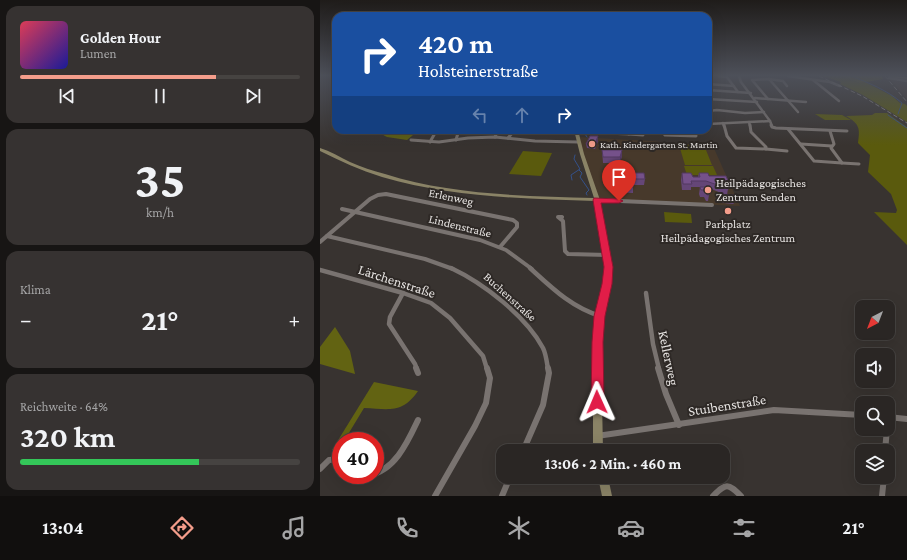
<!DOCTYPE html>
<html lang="de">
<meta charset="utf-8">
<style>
body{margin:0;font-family:"Crimson Pro",serif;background:#363231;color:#f1f3f6;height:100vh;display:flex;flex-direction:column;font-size:15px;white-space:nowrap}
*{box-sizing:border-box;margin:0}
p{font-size:13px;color:#a5a5a6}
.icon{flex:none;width:22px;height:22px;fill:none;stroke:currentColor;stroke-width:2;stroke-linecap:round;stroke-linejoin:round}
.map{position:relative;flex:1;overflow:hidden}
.drawer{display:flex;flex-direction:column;gap:6px;padding:6px;background:#171514;width:320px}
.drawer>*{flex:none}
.top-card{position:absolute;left:12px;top:12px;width:380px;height:122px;border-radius:12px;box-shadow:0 4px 16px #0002,0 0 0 1px #464341;background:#1a4fa0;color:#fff;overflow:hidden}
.needle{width:26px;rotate:222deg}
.controls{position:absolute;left:535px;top:300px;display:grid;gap:8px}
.controls a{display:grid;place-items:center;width:40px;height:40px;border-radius:8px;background:#2a2624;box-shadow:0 4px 16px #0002,0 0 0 1px #464341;font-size:20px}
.speed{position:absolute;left:12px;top:432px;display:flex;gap:8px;font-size:20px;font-weight:700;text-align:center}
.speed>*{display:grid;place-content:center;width:52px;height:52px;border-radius:50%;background:#2a2624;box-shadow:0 4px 16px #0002,0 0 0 1px #464341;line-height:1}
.speed .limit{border:6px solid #d22;background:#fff;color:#111}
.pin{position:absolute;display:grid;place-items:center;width:34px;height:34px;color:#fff;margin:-41px -17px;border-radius:50% 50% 50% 0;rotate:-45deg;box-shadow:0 0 4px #0007}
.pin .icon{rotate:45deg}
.me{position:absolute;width:44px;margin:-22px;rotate:359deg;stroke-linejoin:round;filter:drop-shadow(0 0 3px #0008)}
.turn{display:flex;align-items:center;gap:14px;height:84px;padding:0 20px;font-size:18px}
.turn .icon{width:52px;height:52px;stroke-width:2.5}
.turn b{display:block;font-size:28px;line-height:34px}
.lanes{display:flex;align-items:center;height:38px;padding:0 20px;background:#0003;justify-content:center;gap:20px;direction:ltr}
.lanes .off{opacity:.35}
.big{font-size:30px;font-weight:700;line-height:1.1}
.drawer .card{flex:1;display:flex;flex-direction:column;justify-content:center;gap:6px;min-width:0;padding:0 14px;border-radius:12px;background:#363231}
.drawer .dial{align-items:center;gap:0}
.dial b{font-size:52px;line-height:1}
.song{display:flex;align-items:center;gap:12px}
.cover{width:48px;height:48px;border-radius:6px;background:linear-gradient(135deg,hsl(350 70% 55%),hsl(240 70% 35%))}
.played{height:4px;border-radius:2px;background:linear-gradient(90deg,#f49d8b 70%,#464341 70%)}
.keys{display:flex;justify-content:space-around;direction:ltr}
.heat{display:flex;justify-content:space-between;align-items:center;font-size:22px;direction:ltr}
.charge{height:6px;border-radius:3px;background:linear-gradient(90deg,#34c759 64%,#464341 0)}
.trip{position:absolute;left:176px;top:444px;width:234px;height:40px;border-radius:12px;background:#2a2624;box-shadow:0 4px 16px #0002,0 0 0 1px #464341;font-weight:700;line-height:40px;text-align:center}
.tabs{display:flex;height:64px;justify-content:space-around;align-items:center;background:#110f0e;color:#a5a5a6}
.tabs .icon{width:28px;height:28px}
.tabs .on{color:#f49d8b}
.tabs b{font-size:18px;color:#f1f3f6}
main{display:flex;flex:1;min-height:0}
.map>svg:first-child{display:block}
.built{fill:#453a34}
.education{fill:#47392b}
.green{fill:#5a5a0d}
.forest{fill:#626312}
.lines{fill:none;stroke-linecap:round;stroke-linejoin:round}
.stream{stroke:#345189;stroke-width:1}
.street-far4{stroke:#797370;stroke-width:2.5}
.street-far3{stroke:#797370;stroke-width:3}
.street-far2{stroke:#797370;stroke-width:4}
.street-far1{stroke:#797370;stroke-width:4.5}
.street{stroke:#797370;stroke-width:6}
.secondary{fill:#8a8366;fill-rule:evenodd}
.rail{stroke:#8d8986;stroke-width:1;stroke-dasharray:4.5 2.5;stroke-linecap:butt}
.wall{fill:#654677}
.shaded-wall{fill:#523961}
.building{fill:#75518a;stroke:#523961}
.route{fill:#e11d48;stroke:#92132f}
.poi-dot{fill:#f49d8b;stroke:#2e2926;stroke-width:1.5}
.labels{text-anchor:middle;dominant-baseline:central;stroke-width:4;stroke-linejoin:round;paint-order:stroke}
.far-poi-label{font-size:10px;fill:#e6e3e1;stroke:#2e2926;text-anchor:start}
.poi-label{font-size:12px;fill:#e6e3e1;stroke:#2e2926;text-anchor:start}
.street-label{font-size:12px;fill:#e6e3e1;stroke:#2e2926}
.near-street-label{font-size:14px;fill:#e6e3e1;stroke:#2e2926}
</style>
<main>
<section class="drawer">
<div class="card">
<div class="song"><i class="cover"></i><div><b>Golden Hour</b><p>Lumen</p></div></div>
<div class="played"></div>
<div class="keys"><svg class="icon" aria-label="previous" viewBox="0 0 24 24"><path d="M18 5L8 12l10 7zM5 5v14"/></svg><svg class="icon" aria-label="pause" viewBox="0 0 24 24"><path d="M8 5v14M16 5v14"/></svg><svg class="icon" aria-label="next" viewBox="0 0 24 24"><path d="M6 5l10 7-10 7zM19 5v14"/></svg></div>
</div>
<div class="card dial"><b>35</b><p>km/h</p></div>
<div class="card"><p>Klima</p>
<div class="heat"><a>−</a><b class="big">21°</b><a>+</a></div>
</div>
<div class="card"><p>Reichweite · 64%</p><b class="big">320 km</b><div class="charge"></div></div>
</section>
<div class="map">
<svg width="587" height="496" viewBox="0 0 587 496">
<rect width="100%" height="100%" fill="#383330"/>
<polygon class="built" points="568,77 587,80 587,99"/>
<polygon class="education" points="258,137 331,141 357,144 392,144 420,206 277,200"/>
<g class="green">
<polygon points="503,76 520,76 540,83 545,82 572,96 580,103 585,104 587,106 587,122 543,95 520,84 521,82"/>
<path d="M555,113H567L587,127V245L554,212L576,213L577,210L571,194L548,172L550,155L538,143C540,129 540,124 526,116L552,115Z"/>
<polygon points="495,114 522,115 531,120 505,120"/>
<polygon points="359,145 384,145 392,165 365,165"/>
<polygon points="203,151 232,153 221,176 189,174"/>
<polygon points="364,166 393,166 397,175 367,175"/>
<polygon points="344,212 371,214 372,223 345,222"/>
</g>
<g class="forest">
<polygon points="520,76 562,76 563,79 540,83"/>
<polygon points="54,130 99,130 87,140 67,137"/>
<polygon points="15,327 30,351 35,374 0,364 0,347"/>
<path d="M54,382L98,391C82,414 69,409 44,408L24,441H21V446L18,450H12Z"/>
</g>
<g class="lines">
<g class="stream">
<path d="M531,76C549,83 567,90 582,103L578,114"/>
<polyline points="568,115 587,128"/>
<polyline points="263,131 267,137"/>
<polyline points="259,170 262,173 260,177 269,190 266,193 267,195"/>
<polyline points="252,180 251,175 260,169 254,159 255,155"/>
</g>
<g class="street-far4">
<polyline points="399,76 407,77 418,92"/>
<polyline points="468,76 510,82 520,86"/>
<polyline points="569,78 587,81"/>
<polyline points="449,79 478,112"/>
<polyline points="493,80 519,101"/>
<polyline points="388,84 414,86"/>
<polyline points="388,90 431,93"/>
<polyline points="435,98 486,102"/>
<polyline points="388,99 437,102"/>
<polyline points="448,99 432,80 449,79 463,81 467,86"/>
<polyline points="388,111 397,110 425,113 444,112"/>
<polyline points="450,121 452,126"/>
<polyline points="429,122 430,126"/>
<polyline points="403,123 404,126"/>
<polyline points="388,124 450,121 421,82 419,76"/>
</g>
<g class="street-far3">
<polyline points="404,125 407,136 416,148 446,149 446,147 431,132 430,125"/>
<polyline points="451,125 452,127 456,128 527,131"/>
<polyline points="468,129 494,161 522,163 511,148 514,144 510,131"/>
<polyline points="282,130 285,133 309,134 311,133 310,130"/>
<polyline points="341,130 345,135 376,136 374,130"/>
<polyline points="309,134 323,135"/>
<polyline points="175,137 178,130"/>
<polyline points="188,138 193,132 196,131 233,133"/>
<polyline points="91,140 119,142 148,138 175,137 215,141 258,142"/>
<polyline points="136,140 138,133"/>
<polyline points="110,142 115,133"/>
<polyline points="481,144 512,146"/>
<polyline points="446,149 467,151"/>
<polyline points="522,163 539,164"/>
</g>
<g class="street-far2">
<polyline points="277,200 392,205"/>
<polyline points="22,209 160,240 186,250 212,269"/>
<polyline points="241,219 242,217 238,217 243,221 245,251 248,254 288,255"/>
<polyline points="7,236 105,259 133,269"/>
<polyline points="0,242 50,199 58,195 66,194 193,220 197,223 197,227 180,247"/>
</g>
<g class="street-far1">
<path d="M131,268C163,283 206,316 223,348C226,354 227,363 228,369"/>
<path d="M210,268C232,288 251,307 280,316"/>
<polyline points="0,270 83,293 111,303 130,318 163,356 167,369"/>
<polyline points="83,293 70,317 69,324 95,364 97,369"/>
<polyline points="326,293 333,344 339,369"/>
</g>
<g class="street">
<polyline points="96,368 98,373"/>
<polyline points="338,368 346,394 359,425"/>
<polyline points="568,417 587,419"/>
<polyline points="277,436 454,410 542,415"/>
<polyline points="203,451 223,405 229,373 228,368"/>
<polyline points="565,451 567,429"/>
<polyline points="0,469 9,460 21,459"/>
<path d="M49,475C75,471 88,441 98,420"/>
<polyline points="115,496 155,426 166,403 170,378 167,368"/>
<polyline points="182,496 190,477"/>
<path d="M393,496C406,483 408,483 421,496"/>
<polyline points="562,496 564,477"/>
</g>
<g class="secondary">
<polygon points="568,76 587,77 587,79 569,77"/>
<path d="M254,130H258L264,154L280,200L291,261V277L284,316L281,348L283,451H273V348L276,316L285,277V261L275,201C204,199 131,197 62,177C40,170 20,161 0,151V148C10,151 20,157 30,162C41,167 53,171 65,174C131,195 205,196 274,198L260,154Z"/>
<polygon points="278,477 288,477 292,496 282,496"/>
</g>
<g class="rail">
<polyline points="499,76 542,96 587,123"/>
<polyline points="565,76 587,102"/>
</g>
</g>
<g class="wall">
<polygon points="278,136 278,141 275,149 267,148 266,144"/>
<polygon points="282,150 302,150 302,156 300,163 283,163"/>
<polygon points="295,170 314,173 325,179 324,185 313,185 313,193 291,192 291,179 295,179"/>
<polygon points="362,173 373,177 378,177 379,173 389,176 409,183 407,195 417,195 416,201 413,204 395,202 397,194 406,195 389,188 389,195 388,201 386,201 384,197 380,197 379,194 380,187 385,187 371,187 371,190 362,190 361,180"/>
</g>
<g class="shaded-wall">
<polygon points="278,136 278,141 275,149 275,144"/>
<polygon points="302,150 302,156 300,163 300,157"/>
<polygon points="417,195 416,201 413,204 415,198"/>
</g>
<g class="building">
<polygon points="270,136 278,136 275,144 266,144"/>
<polygon points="282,150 302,150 300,157 283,157"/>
<polygon points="295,170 314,170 314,173 324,173 325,179 312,179 313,187 291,185 291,179 296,179"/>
<polygon points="362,173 371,173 373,177 380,177 379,173 388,173 389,176 406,176 409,183 406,183 409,189 386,181 371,181 372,184 363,184"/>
<polygon points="380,187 389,187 389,195 387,195 385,190 381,190"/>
<polygon points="397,194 417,195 415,198 397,195"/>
</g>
<linearGradient id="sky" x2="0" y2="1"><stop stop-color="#1f1c1a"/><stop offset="0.52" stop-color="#4d5059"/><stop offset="1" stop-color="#4d5059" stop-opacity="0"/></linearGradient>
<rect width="587" height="145" fill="url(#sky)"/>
<polygon class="route" points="274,198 299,199 303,201 299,203 281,203 293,267 292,284 285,316 283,342 284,402 282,406 277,408 273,406 271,402 272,342 274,316 282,284 284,267 273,200"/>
<g class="poi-dot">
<circle cx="272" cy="144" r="4"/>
<circle cx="388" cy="190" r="4"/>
<circle cx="408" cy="211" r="4"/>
</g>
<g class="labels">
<g class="far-poi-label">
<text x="280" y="144">Kath. Kindergarten St. Martin</text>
</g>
<g class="poi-label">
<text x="396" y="183">Heilpädagogisches<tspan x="396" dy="14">Zentrum Senden</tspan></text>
<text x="408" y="224" text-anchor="middle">Parkplatz<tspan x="408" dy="14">Heilpädagogisches Zentrum</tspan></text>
</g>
<g class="street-label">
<text transform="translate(131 197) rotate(12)">Erlenweg</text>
<text transform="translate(140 226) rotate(14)">Lindenstraße</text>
<text transform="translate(190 297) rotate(42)">Buchenstraße</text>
</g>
<g class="near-street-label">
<text transform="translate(77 281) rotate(18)">Lärchenstraße</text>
<text transform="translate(349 358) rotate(78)">Kellerweg</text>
<text transform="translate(407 405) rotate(-9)">Stuibenstraße</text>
</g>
</g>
</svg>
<div class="controls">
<a><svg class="needle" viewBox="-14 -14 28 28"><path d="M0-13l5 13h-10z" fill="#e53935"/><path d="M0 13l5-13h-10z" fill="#a5a5a6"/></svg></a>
<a><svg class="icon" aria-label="sound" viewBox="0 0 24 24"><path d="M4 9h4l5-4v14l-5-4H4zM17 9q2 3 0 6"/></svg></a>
<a><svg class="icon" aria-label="search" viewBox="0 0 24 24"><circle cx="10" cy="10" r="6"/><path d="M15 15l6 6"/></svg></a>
<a><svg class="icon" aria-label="layers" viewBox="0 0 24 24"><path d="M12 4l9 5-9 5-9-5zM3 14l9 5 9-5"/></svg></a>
</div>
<div class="speed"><div class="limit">40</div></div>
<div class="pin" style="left:299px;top:201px;background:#d93025"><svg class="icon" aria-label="arrive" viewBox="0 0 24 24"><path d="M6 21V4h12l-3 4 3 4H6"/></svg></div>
<svg class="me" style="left:277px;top:402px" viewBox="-20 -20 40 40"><path d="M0-17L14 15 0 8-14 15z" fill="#e11d48" stroke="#fff" stroke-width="4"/></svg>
<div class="trip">13:06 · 2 Min. · 460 m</div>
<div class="top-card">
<div class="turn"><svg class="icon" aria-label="right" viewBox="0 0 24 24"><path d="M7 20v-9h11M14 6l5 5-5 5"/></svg><div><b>420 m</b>Holsteinerstraße</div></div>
<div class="lanes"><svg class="icon off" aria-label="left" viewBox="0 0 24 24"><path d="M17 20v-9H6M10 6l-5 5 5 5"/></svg><svg class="icon off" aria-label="ahead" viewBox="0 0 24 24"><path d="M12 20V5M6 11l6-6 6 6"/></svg><svg class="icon" aria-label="right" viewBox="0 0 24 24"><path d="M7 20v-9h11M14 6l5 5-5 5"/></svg></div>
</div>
</div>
</main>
<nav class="tabs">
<b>13:04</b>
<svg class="icon on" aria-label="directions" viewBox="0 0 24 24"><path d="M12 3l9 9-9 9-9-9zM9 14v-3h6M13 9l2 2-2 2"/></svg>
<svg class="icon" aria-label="music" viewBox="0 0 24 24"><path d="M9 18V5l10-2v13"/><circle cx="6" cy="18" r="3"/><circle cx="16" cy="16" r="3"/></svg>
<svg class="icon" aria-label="phone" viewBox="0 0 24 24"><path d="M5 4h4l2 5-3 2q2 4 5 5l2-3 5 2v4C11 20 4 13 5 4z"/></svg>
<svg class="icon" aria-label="climate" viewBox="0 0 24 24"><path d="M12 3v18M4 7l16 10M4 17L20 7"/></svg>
<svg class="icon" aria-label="car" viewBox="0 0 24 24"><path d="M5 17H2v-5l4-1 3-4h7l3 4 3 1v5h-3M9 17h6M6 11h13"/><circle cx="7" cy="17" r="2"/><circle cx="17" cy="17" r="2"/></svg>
<svg class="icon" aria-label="filters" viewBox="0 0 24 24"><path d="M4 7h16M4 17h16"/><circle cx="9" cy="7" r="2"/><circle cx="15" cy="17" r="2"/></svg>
<b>21°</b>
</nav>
